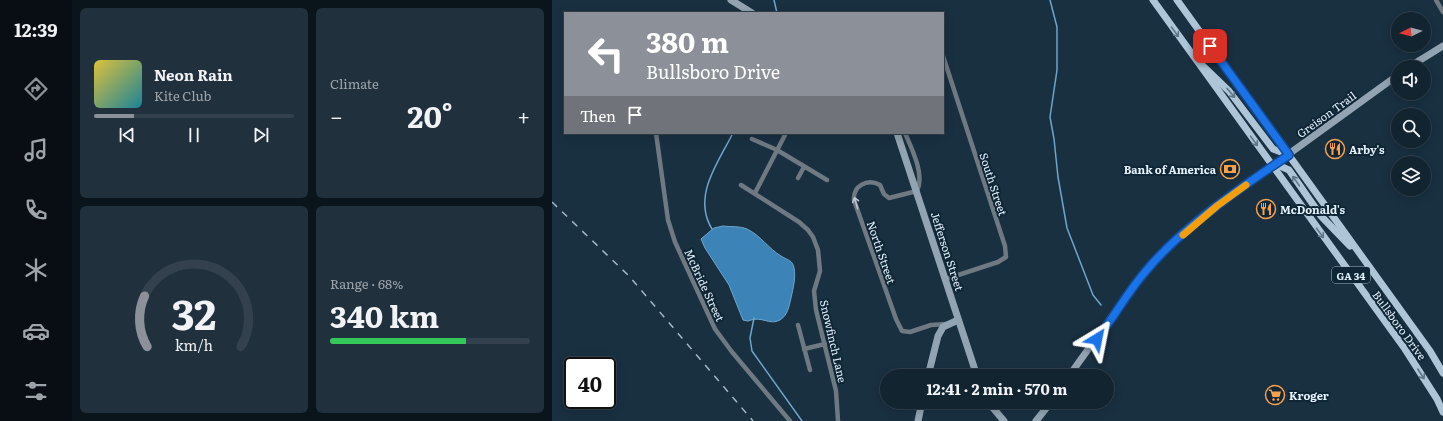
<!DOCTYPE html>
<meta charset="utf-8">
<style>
body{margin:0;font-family:Literata,serif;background:#20303d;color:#f1f3f6;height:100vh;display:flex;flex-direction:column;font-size:15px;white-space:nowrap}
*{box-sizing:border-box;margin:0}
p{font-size:13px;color:#9da4ab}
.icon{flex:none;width:22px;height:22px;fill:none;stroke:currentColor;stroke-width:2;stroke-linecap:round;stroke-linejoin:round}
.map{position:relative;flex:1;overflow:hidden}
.panel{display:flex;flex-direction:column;gap:8px;padding:8px;background:#0a141b;width:480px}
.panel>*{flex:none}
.guide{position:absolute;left:12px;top:12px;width:380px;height:122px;border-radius:0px;box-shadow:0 2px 10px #0003,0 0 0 1px #32414d;background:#8c9099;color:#fff;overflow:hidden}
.needle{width:26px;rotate:264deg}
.controls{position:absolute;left:839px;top:12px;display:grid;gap:8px}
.controls a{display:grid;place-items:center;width:40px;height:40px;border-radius:50%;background:#132431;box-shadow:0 2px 10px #0003,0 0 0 1px #32414d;font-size:20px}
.speed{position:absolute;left:12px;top:357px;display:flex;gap:8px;font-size:20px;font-weight:700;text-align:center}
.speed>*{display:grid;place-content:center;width:52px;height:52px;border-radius:50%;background:#132431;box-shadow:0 2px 10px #0003,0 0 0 1px #32414d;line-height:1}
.speed .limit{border:2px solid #111;border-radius:6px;background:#fff;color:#111}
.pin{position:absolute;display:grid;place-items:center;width:34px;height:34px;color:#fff;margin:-17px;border-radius:8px;box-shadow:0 2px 6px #0006}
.me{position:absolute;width:44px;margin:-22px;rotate:35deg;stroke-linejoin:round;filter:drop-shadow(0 0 3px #0008)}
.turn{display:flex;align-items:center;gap:14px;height:84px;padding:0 16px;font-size:18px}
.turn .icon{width:52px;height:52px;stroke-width:2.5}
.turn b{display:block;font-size:28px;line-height:34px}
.then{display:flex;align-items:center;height:38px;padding:0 16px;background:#0003;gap:8px;font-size:15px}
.big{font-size:30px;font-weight:700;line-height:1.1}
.panel .tile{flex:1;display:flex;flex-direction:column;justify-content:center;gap:6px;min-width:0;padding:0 14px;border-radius:6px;background:#20303d}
.panel .dial{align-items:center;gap:0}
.dial svg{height:104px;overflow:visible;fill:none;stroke:#32414d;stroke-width:7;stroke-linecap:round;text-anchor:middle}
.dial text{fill:#f1f3f6;stroke:none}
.song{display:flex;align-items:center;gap:12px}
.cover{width:48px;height:48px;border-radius:6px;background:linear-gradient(135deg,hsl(50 70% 55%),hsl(190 70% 35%))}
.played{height:4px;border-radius:2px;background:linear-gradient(90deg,#8c9099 20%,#32414d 20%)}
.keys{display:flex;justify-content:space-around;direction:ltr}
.heat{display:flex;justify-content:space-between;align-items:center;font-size:22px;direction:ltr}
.charge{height:6px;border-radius:3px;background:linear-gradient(90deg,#34c759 68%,#32414d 0)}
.panel .tiles{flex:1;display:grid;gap:8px;grid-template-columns:repeat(2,1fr)}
.trip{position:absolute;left:328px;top:369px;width:234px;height:40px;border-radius:20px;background:#132431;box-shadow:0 2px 10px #0003,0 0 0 1px #32414d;font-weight:700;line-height:40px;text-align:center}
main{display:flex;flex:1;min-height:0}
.tab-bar{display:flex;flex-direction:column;width:72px;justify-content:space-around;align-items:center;background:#080e14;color:#9da4ab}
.tab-bar .icon{width:28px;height:28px}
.tab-bar .current{color:#8c9099}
.tab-bar b{font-size:18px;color:#f1f3f6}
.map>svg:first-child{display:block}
.water{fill:#3c84b7;stroke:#6ea5cc}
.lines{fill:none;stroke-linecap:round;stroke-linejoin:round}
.stream{stroke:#6ea5cc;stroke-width:1.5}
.street{stroke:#6e7982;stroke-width:4.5}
.secondary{stroke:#92a4b2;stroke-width:7}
.primary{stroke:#aec5d7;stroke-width:7}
.rail{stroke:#a5b6c3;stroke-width:1.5;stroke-dasharray:7 7;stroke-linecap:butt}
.oneway{stroke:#5e7686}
.oneway2{stroke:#bbc8d2}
.route-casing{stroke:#114b97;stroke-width:10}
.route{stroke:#1a73e8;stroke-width:7}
.slow{stroke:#f59e0b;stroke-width:7}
.labels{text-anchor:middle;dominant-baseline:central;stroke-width:4;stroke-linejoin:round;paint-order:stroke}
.shield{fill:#0f2636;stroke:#a4b5c1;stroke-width:1}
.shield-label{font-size:10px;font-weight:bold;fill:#e4f2fd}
.street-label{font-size:11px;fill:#e4f2fd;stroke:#0f2636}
.poi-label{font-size:11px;font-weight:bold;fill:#e4f2fd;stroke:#0f2636;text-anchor:start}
</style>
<main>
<nav class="tab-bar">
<b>12:39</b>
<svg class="icon current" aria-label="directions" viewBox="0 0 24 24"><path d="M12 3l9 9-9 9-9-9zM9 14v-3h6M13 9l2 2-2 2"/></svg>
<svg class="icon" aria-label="music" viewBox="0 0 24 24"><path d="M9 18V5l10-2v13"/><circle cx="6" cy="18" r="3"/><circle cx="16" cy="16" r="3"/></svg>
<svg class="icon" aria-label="phone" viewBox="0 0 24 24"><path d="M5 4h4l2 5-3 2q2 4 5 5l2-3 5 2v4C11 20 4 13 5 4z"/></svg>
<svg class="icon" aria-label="climate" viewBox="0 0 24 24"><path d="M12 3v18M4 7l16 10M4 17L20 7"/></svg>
<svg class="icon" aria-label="car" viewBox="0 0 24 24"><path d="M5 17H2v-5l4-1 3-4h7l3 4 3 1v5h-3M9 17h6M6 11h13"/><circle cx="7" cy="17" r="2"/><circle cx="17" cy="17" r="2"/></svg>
<svg class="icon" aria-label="filters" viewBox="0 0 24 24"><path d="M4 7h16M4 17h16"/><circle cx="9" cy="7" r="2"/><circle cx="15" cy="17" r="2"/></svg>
</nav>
<section class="panel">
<div class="tiles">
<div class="tile">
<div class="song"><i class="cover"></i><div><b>Neon Rain</b><p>Kite Club</p></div></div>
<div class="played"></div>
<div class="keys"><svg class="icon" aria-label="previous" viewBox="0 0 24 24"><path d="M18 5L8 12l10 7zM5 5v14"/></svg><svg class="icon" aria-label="pause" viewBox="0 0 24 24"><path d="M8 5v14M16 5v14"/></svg><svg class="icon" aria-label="next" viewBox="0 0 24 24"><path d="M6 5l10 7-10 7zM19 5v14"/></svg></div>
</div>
<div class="tile"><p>Climate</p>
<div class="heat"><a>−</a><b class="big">20°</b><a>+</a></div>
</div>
<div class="tile dial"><svg viewBox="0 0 100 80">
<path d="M14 69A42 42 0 1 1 86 69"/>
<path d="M14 69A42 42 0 0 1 12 30" stroke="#8c9099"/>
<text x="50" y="56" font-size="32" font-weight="700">32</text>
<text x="50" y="72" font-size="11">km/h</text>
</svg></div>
<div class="tile"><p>Range · 68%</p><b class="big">340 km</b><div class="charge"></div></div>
</div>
</section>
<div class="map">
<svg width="891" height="421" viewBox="0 0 891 421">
<rect width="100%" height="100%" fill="#193041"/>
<path class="water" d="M171,226C179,227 188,226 195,229C208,235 217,249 229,256C235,260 241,260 242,268C244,277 241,289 239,298C237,306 236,315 228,320C217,326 210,315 196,321L191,320L177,285L153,248L149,239L162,228Z"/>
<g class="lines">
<g class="stream">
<polyline points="222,0 225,13"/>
<polyline points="498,0 505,27 505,70 498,117 502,139 506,177 515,228 541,295 549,305"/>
<path d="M160,229C140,196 166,163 181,133"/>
<polyline points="202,318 198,338 200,351 250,421"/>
</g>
<g class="street">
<polyline points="884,0 891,12"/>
<polyline points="391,56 453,246 454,257 446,262 394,279"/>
<polyline points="104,133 116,220 123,242 163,329 180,352 238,421"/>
<path d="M353,133C360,149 373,175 365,191L337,198L332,194L328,185C315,178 301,186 302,200L344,319L350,331L358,332L379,325L395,324"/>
<polyline points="200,139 225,150 275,180"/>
<polyline points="246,178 252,167"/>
<polyline points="189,185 247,222 256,230 261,237 266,250 268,271 262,291 264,310 284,391 286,421"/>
<polyline points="203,193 234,133"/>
<polyline points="246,325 258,370"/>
<polyline points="252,349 273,344"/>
</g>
<g class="secondary">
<polyline points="179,0 200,13"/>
<polyline points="857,67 891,46"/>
<polyline points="345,133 425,376"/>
<polyline points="376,376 386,336 391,327 406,320"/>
<polyline points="517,376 575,295 611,252 665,206 846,75"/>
<polyline points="436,402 452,421"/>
<polyline points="366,421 370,402"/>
<polyline points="484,421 499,402"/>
</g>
<g class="primary">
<polyline points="601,0 853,349 885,399 891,412"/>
<polyline points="625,0 878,351 891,373"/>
<polyline points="651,66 677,91 721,149 737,155"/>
<polyline points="720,166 728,166 737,170 769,216 798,246"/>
</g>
<polyline class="rail" points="0,202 77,276 201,421"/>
</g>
<defs><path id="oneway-shaft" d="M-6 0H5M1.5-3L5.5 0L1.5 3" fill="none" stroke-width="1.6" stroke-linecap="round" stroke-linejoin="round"/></defs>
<g class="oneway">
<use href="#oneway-shaft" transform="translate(623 32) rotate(54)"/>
<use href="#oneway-shaft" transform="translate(679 93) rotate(49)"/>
<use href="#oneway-shaft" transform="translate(702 141) rotate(54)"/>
<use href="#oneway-shaft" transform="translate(744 181) rotate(-125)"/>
<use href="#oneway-shaft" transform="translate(768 233) rotate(54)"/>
<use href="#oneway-shaft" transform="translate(869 374) rotate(57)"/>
</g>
<use class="oneway2" href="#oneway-shaft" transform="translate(304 203) rotate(-106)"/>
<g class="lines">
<g class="route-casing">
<path id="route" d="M545,339C562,317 575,293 593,272C629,228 689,187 737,155L658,46"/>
</g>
<use href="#route" class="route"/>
<polyline class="slow" points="631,235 665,206 694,185"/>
</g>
<defs>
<g id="restaurant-ring" transform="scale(1)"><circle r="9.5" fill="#0f2636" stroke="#f8a14a" stroke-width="1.5"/><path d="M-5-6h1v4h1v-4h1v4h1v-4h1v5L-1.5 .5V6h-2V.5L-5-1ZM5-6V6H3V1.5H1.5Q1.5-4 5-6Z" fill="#f8a14a"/></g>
<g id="bank-ring" transform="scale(1)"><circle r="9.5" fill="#0f2636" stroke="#f8a14a" stroke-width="1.5"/><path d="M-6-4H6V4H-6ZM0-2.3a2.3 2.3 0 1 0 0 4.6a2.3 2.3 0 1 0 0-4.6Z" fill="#f8a14a"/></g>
<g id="supermarket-ring" transform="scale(1)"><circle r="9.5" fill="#0f2636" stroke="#f8a14a" stroke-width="1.5"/><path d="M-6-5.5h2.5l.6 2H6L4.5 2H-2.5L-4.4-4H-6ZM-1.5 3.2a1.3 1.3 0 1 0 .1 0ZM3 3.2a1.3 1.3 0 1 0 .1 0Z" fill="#f8a14a"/></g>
</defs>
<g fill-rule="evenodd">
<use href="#restaurant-ring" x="783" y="149"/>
<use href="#bank-ring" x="678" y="169"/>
<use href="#restaurant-ring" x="714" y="209"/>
<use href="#supermarket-ring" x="723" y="395"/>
</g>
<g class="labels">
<rect class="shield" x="780" y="267" width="38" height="16" rx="3"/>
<g class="shield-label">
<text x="799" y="275">GA 34</text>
</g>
<g class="street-label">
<text transform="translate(774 114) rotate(-36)">Greison Trail</text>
<text transform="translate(442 184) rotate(72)">South Street</text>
<text transform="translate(396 251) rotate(72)">Jefferson Street</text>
<text transform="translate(330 252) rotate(71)">North Street</text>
<text transform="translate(153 285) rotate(65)">McBride Street</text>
<text transform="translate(848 325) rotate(54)">Bullsboro Drive</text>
<text transform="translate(282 341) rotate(77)">Snowfinch Lane</text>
</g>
<g class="poi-label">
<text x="797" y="149">Arby's</text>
<text x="664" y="169" text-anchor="end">Bank of America</text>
<text x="728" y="209">McDonald's</text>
<text x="737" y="395">Kroger</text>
</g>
</g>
</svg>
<div class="controls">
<a><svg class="needle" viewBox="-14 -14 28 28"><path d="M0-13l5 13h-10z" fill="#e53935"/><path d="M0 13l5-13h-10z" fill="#9da4ab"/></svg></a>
<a><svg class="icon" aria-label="sound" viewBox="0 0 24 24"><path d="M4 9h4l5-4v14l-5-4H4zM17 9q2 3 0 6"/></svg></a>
<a><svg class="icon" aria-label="search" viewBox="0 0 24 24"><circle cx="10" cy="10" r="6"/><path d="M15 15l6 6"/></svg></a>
<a><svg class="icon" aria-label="layers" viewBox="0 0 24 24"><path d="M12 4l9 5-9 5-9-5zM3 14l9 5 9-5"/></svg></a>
</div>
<div class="speed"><div class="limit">40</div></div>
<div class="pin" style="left:658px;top:46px;background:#d93025"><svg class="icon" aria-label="arrive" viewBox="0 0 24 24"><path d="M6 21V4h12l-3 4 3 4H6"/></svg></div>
<svg class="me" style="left:545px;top:339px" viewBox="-20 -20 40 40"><path d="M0-17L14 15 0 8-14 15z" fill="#1a73e8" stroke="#fff" stroke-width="4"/></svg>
<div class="trip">12:41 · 2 min · 570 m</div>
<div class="guide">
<div class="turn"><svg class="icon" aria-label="left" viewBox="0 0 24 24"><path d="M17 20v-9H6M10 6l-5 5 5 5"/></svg><div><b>380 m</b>Bullsboro Drive</div></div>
<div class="then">Then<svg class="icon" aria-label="arrive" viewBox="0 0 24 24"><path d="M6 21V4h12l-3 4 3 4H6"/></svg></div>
</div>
</div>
</main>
